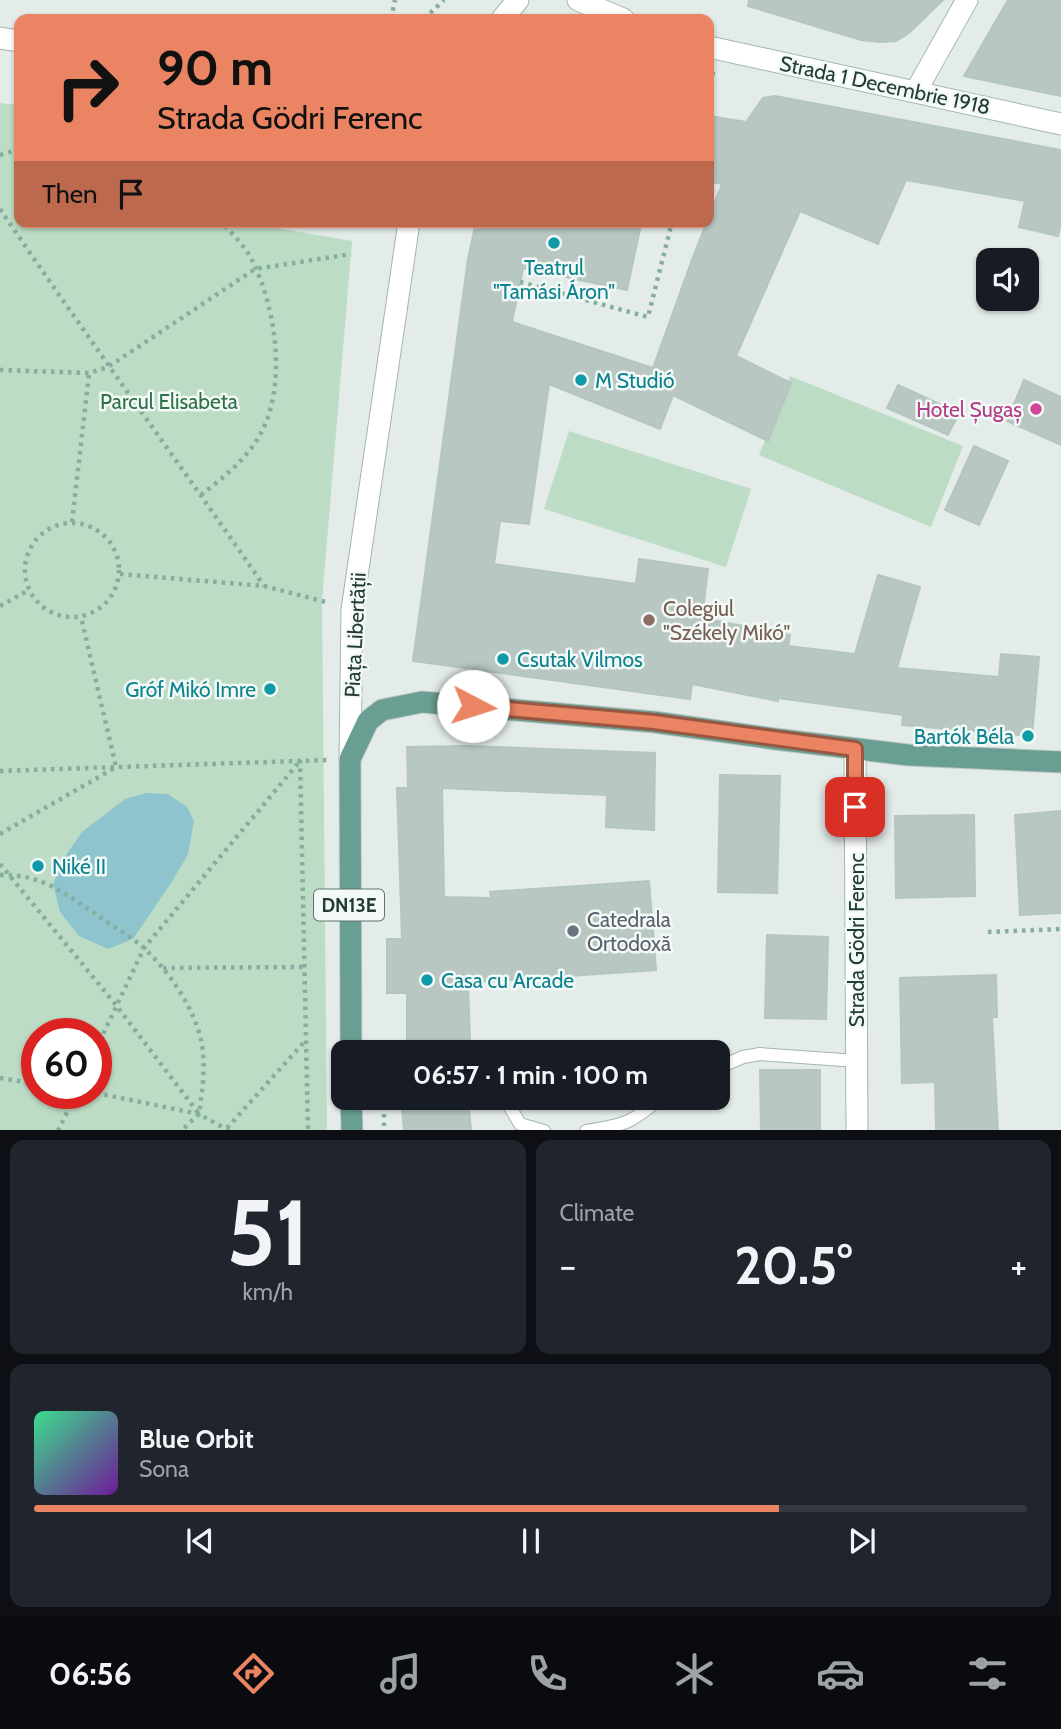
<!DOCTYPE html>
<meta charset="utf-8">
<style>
body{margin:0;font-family:Cabin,sans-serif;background:#20242c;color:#f1f3f6;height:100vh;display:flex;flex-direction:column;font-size:26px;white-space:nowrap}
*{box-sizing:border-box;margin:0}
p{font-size:23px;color:#9ea1a6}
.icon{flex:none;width:38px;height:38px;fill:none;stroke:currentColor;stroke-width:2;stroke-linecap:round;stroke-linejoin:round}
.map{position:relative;height:1130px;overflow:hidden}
.sheet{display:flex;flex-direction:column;gap:10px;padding:10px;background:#0d0f14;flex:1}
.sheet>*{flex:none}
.guide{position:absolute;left:14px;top:14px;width:700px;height:214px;border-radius:14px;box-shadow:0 2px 5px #0004;background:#eb8462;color:#111;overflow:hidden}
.buttons{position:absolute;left:976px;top:248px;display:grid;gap:14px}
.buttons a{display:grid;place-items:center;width:63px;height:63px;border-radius:14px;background:#171b24;box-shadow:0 2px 5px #0004;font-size:35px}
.speed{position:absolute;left:21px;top:1018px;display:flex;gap:14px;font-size:35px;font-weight:700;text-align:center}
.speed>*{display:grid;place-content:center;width:91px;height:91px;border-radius:50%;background:#171b24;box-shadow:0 2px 5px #0004;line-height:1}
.speed .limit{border:10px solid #d22;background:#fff;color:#111}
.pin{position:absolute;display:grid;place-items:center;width:60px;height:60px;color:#fff;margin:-30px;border-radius:14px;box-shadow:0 4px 10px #0006}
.me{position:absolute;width:77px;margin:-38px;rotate:95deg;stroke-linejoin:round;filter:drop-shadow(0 0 5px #0008)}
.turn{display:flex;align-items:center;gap:24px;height:147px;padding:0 28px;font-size:32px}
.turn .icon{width:91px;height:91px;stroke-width:2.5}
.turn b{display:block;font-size:49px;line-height:60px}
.then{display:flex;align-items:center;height:66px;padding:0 28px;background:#0003;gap:14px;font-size:26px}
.big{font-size:52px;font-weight:700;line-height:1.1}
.sheet .tile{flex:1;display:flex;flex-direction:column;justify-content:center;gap:10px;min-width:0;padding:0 24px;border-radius:14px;background:#20242c}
.sheet .dial{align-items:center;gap:0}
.dial b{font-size:91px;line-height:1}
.song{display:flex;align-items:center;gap:21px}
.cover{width:84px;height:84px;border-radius:10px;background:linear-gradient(135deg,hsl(150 70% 55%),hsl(280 70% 35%))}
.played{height:7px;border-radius:4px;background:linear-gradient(90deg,#eb8462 75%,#363941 75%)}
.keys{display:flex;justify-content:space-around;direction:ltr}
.heat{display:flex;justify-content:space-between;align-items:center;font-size:38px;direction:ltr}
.sheet .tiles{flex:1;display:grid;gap:10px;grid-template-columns:1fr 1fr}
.tile:last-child{grid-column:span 2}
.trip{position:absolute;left:331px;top:1040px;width:399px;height:70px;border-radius:14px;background:#171b24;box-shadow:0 2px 5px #0004;font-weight:700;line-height:70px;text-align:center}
.tab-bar{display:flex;height:112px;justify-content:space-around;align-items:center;background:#090b0e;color:#9ea1a6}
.tab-bar .icon{width:49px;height:49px}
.tab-bar .on{color:#eb8462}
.tab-bar b{font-size:32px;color:#f1f3f6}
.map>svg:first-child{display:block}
.green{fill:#bddcc5;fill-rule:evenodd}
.water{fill:#8dc4ce}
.building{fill:#b8c7c1;stroke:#b5c5bf;stroke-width:2}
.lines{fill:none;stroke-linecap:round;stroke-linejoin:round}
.lane-casing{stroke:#a6b4af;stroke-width:14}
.street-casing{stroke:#a6b4af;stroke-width:23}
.secondary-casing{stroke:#a2b7b0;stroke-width:23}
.primary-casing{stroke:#c1c8c7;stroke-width:23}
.path{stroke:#85aea1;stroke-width:4.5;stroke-dasharray:3.5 5;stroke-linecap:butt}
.lane{stroke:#fff;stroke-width:12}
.street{stroke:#fff;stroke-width:21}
.secondary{stroke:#fff;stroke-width:21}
.primary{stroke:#699f92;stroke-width:21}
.route-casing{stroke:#995640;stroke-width:18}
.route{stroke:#eb8462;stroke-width:12}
.culture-dot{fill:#0f9aa8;stroke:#f3f9f6;stroke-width:2.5}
.hotel-dot{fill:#d1479c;stroke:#f3f9f6;stroke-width:2.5}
.education-dot{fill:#8d6e63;stroke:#f3f9f6;stroke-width:2.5}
.worship-dot{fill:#6b7280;stroke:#f3f9f6;stroke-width:2.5}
.labels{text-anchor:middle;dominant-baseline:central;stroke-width:5;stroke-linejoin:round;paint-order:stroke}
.shield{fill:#f3f9f6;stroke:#617570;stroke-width:2}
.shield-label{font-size:19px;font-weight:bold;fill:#233c36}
.street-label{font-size:21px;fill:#233c36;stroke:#f3f9f6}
.culture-label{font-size:21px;fill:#0d838f;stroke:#f3f9f6;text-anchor:start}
.park-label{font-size:21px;fill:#2f7149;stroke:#f3f9f6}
.hotel-label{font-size:21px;fill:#b23c85;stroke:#f3f9f6;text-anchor:end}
.education-label{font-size:21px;fill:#785e54;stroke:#f3f9f6;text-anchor:start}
.worship-label{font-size:21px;fill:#5b616d;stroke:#f3f9f6;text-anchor:start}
</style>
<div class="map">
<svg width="1061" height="1131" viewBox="0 0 1061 1131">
<rect width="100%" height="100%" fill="#e3ece8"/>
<g class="green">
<path d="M0,103L19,105V222H261L265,226L352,241L322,601L327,1130H0ZM37,1034H96V1094H37Z"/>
<polygon points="790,376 963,446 931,527 759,455"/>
<polygon points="569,431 751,489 726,567 544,509"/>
</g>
<polygon class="water" points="146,793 168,794 187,807 194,821 188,854 173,880 133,939 108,949 79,936 60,912 53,884 66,855 82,832 125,799"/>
<g class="building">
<polygon points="749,0 943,0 909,33 896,41 880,42 861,40 748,6"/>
<polygon points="1008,0 1061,0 1061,96 964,76"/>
<polygon points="775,96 1061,150 1061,223 1058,236 1019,227 1025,201 906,180 878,244 800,211 736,356 791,383 768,441 673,395 660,429 549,384 529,524 500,521 494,564 636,584 639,559 708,569 702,618 790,635 788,646 855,654 878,575 920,587 897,668 999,677 1001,654 1039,657 1032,736 902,725 903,715 778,698 778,701 692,684 690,699 413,661 468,259 476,222 607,222 640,229 627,290 523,268 512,322 653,368 693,257 722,184 709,181 709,116 746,122 763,98"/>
<polygon points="1024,380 1061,397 1061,445 1007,421"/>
<polygon points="898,385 959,413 948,435 887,408"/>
<polygon points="974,446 1008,461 979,525 945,510"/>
<polygon points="469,746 655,753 654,830 606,827 607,795 442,788 444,897 491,898 490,892 649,881 656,970 468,983 470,1040 407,1040 407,993 387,993 387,939 402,939 397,788 408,788 407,747"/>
<polygon points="720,775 780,776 777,893 718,892"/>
<polygon points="1061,811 1061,913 1020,915 1015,815"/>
<polygon points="974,815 975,896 896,898 895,816"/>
<polygon points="767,935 828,937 826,1019 765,1018"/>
<polygon points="996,975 997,1017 992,1017 998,1131 936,1131 935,1082 902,1083 900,978"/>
<polygon points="760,1070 820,1070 820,1131 761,1131"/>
<polygon points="401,1097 468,1097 471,1131 404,1131"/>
</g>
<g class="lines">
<g class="lane-casing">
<g id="lane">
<polyline points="718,1068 743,1057 760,1054 857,1061"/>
<polyline points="504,1097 520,1124 544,1131"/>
<path d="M586,1131C626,1125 631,1123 662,1097"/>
</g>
</g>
<g class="street-casing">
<g id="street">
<polyline points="502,19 518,0"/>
<polyline points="0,38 19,41"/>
<polyline points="855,749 857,1131"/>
<polyline points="350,759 352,610 409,222"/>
</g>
</g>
<g class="secondary-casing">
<g id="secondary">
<polyline points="578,0 623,19"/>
<polyline points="709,47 1061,124"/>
<polyline points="916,91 967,0"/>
</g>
</g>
<g class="primary-casing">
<g id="primary">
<polyline points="351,1052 350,759 368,721 382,710 422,702 654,722 775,739 908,755 1061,762"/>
<polyline points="351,1097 352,1131"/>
</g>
</g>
<g class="path">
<polyline points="391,19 395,0"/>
<polyline points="424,19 444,0"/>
<polyline points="709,109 713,71"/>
<polyline points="0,155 19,149"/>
<path d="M0,209C86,336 177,460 264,586"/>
<polyline points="520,282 648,317 672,222"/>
<polyline points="0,370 89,373 108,367 255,269 351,254"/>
<path d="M201,495C223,478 248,458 261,433C287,384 276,308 252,260C245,246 232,234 222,222"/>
<polyline points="72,522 89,374"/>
<circle cx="72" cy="570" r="47"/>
<polyline points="120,574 264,586 330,603"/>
<polyline points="0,606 29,590"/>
<polyline points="300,760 308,1131"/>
<polyline points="0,771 328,760"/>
<polyline points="0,834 116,767 81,617"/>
<polyline points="0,864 116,1005 199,1114"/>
<path d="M0,875C42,874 64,893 97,915C112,926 131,936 145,949C170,973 196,1010 202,1045C206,1067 202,1092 199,1114L181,1131"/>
<polyline points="988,932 1061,929"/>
<polyline points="163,968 305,967"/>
<polyline points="96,1049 144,948 300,761"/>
<polyline points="0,1078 37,1084"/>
<polyline points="96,1093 199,1114 229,1131"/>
<polyline points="384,1097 384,1131"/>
<polyline points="227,1128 306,1040"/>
<polyline points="58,1131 76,1094"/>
</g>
<use href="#lane" class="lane"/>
<use href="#street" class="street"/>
<use href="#secondary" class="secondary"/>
<use href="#primary" class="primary"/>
</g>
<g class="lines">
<g class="route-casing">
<polyline id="route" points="473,706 654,722 855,749 855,807"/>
</g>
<use href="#route" class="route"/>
</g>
<g class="culture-dot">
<circle cx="554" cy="243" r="7"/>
<circle cx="581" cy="380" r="7"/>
<circle cx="503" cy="659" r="7"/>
<circle cx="270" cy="689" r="7"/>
<circle cx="1028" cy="736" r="7"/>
<circle cx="38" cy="866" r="7"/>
<circle cx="427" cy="980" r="7"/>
</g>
<circle class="hotel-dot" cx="1036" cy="409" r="7"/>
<circle class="education-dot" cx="649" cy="620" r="7"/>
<circle class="worship-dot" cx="573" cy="931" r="7"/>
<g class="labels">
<rect class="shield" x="314" y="889.5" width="70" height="31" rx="5"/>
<g class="shield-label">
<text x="349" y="905">DN13E</text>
</g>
<g class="street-label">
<text transform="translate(885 85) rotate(12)">Strada 1 Decembrie 1918</text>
<text transform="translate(355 635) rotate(-87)">Piața Libertății</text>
<text transform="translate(856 940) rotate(-90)">Strada Gödri Ferenc</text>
</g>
<g class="culture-label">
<text x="554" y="267" text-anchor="middle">Teatrul<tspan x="554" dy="24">"Tamási Áron"</tspan></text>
<text x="595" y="380">M Studió</text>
<text x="517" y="659">Csutak Vilmos</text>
<text x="256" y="689" text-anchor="end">Gróf Mikó Imre</text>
<text x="1014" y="736" text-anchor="end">Bartók Béla</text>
<text x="52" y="866">Niké II</text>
<text x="441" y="980">Casa cu Arcade</text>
</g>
<g class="park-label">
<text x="169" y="401">Parcul Elisabeta</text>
</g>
<g class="hotel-label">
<text x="1022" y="409">Hotel Șugaș</text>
</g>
<g class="education-label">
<text x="663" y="608">Colegiul<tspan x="663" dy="24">"Székely Mikó"</tspan></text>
</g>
<g class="worship-label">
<text x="587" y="919">Catedrala<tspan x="587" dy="24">Ortodoxă</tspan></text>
</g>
</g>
</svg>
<div class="buttons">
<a><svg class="icon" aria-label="sound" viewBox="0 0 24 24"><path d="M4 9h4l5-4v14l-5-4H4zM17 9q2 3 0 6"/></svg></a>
</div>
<div class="speed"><div class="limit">60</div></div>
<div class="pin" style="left:855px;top:807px;background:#d93025"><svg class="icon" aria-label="arrive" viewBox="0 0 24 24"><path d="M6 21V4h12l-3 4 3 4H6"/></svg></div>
<svg class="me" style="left:473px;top:706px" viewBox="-20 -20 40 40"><circle r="19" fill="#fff"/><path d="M0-13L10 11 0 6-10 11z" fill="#eb8462"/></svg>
<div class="trip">06:57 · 1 min · 100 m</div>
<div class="guide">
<div class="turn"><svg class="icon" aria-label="right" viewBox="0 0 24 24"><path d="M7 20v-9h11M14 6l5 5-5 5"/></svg><div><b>90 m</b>Strada Gödri Ferenc</div></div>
<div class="then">Then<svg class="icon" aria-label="arrive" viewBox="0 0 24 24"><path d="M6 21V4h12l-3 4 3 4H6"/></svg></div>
</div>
</div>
<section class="sheet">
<div class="tiles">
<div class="tile dial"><b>51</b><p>km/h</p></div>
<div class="tile"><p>Climate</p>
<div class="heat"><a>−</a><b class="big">20.5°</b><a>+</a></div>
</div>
<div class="tile">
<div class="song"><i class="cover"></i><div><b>Blue Orbit</b><p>Sona</p></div></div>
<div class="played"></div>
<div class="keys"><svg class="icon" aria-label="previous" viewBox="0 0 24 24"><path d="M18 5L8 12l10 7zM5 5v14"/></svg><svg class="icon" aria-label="pause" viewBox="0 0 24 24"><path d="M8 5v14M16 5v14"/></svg><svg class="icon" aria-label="next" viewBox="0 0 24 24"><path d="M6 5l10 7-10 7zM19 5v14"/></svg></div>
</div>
</div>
</section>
<nav class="tab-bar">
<b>06:56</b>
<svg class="icon on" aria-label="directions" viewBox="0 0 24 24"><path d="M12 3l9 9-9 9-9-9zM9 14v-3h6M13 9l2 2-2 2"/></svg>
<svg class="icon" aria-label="music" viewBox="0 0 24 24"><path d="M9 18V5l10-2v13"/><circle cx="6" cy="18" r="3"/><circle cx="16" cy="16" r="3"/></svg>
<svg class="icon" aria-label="phone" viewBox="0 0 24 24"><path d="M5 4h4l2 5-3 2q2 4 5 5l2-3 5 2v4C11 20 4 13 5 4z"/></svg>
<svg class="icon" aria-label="climate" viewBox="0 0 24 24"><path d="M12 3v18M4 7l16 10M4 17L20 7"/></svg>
<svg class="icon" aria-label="car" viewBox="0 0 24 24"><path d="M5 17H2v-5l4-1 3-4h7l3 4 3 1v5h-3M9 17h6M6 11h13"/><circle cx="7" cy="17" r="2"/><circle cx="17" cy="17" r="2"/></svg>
<svg class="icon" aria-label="filters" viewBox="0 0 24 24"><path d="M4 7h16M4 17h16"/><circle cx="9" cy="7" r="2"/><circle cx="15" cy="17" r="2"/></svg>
</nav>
